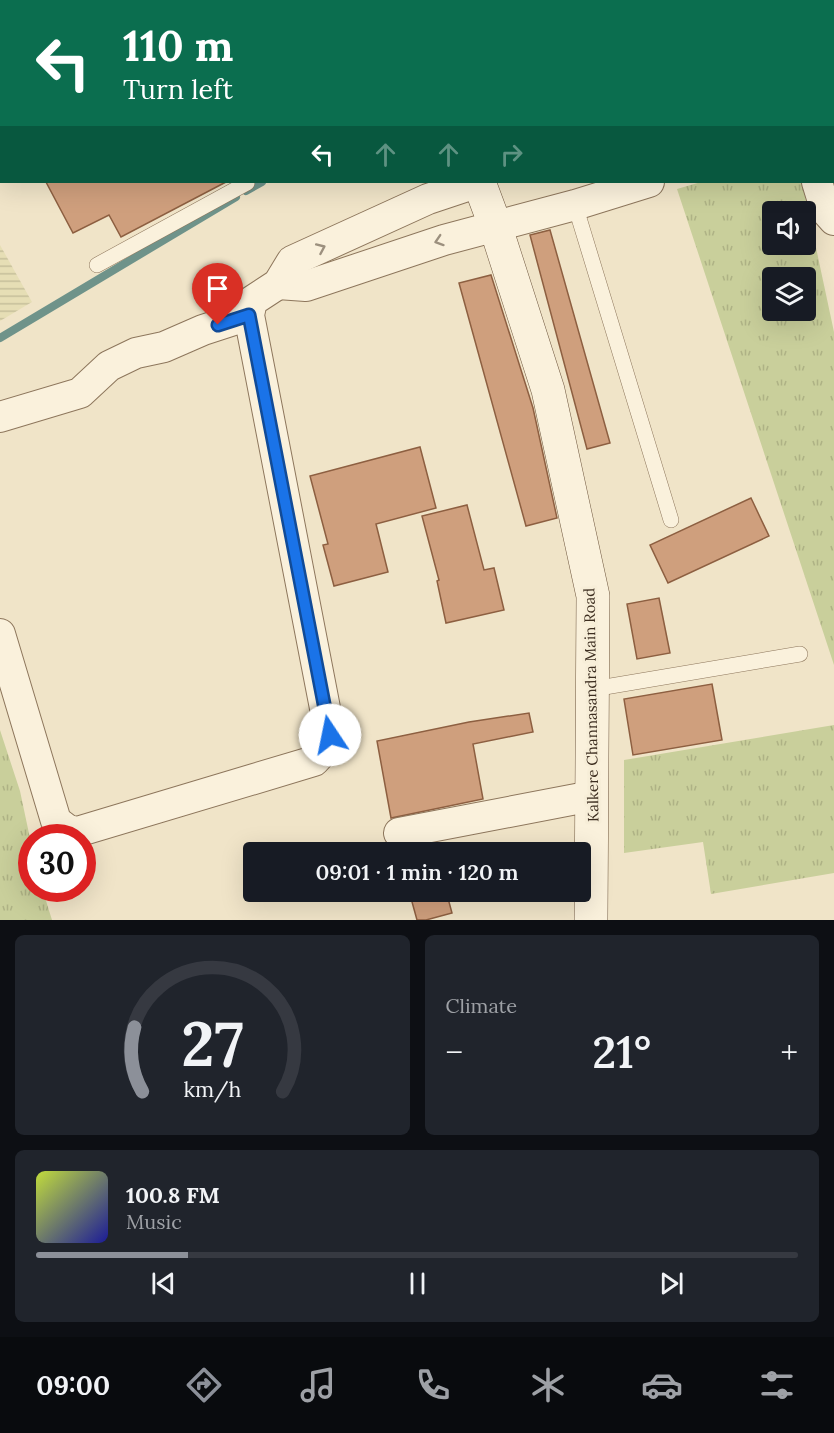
<!DOCTYPE html>
<meta charset="utf-8">
<style>
body{margin:0;font-family:Lora,serif;background:#20242c;color:#f1f3f6;height:100vh;display:flex;flex-direction:column;font-size:22px;white-space:nowrap}
*{box-sizing:border-box;margin:0}
p{font-size:20px;color:#9ea1a6}
.icon{flex:none;width:33px;height:33px;fill:none;stroke:currentColor;stroke-width:2;stroke-linecap:round;stroke-linejoin:round}
.map{position:relative;height:920px;overflow:hidden}
.drawer{display:flex;flex-direction:column;gap:15px;padding:15px;background:#0d0f14;flex:1}
.drawer>*{flex:none}
.guide{position:absolute;left:0px;top:0px;width:834px;height:183px;box-shadow:0 6px 24px #0002;background:#0b6e4f;color:#fff;overflow:hidden}
.fabs{position:absolute;left:762px;top:201px;display:grid;gap:12px}
.fabs a{display:grid;place-items:center;width:54px;height:54px;border-radius:6px;background:#171b24;box-shadow:0 6px 24px #0002;font-size:30px}
.speed{position:absolute;left:18px;top:824px;display:flex;gap:12px;font-size:30px;font-weight:700;text-align:center}
.speed>*{display:grid;place-content:center;width:78px;height:78px;border-radius:50%;background:#171b24;box-shadow:0 6px 24px #0002;line-height:1}
.speed .limit{border:9px solid #d22;background:#fff;color:#111}
.pin{position:absolute;display:grid;place-items:center;width:51px;height:51px;color:#fff;margin:-62px -26px;border-radius:50% 50% 50% 0;rotate:-45deg;box-shadow:0 0 6px #0007}
.pin .icon{rotate:45deg}
.me{position:absolute;width:66px;margin:-33px;rotate:349deg;stroke-linejoin:round;filter:drop-shadow(0 0 4px #0008)}
.turn{display:flex;align-items:center;gap:21px;height:126px;padding:0 24px;font-size:27px}
.turn .icon{width:78px;height:78px;stroke-width:2.5}
.turn b{display:block;font-size:42px;line-height:51px}
.lanes{display:flex;align-items:center;height:57px;padding:0 24px;background:#0003;justify-content:center;gap:30px;direction:ltr}
.lanes .off{opacity:.35}
.big{font-size:45px;font-weight:600;line-height:1.1}
.drawer .card{flex:1;display:flex;flex-direction:column;justify-content:center;gap:9px;min-width:0;padding:0 21px;border-radius:9px;background:#20242c}
.drawer .dial{align-items:center;gap:0}
.dial svg{height:156px;overflow:visible;fill:none;stroke:#363941;stroke-width:7;stroke-linecap:round;text-anchor:middle}
.dial text{fill:#f1f3f6;stroke:none}
.song{display:flex;align-items:center;gap:18px}
.cover{width:72px;height:72px;border-radius:9px;background:linear-gradient(135deg,hsl(70 70% 55%),hsl(240 70% 35%))}
.played{height:6px;border-radius:3px;background:linear-gradient(90deg,#8c9099 20%,#363941 20%)}
.keys{display:flex;justify-content:space-around;direction:ltr}
.heat{display:flex;justify-content:space-between;align-items:center;font-size:33px;direction:ltr}
.drawer .tiles{flex:1;display:grid;gap:15px;grid-template-columns:1fr 1fr}
.card:last-child{grid-column:span 2}
.trip{position:absolute;left:243px;top:842px;width:348px;height:60px;border-radius:6px;background:#171b24;box-shadow:0 6px 24px #0002;font-weight:600;line-height:60px;text-align:center}
.dock{display:flex;height:96px;justify-content:space-around;align-items:center;background:#090b0e;color:#9ea1a6}
.dock .icon{width:42px;height:42px}
.dock .on{color:#8c9099}
.dock b{font-size:27px;color:#f1f3f6}
.map>svg:first-child{display:block}
.farmland{fill:url(#farmland-rules)}
.grass{fill:url(#grass-tufts);fill-rule:evenodd}
.lines{fill:none;stroke-linecap:round;stroke-linejoin:round}
.stream{stroke:#6f938a;stroke-width:8}
.building{fill:#cf9f7d;stroke:#8d5f41;stroke-width:1.5}
.service-casing{stroke:#8d765c;stroke-width:16}
.minor-casing{stroke:#8d765c;stroke-width:32}
.secondary-casing{stroke:#6f573f;stroke-width:34}
.service{stroke:#faf1dc;stroke-width:15}
.minor{stroke:#faf1dc;stroke-width:30}
.secondary{stroke:#faf1dc;stroke-width:33}
.oneway{stroke:#9c907e}
.route-casing{stroke:#114b97;stroke-width:15}
.route{stroke:#1a73e8;stroke-width:10}
.labels{text-anchor:middle;dominant-baseline:central;stroke-width:6;stroke-linejoin:round;paint-order:stroke}
.street-label{font-size:15px;fill:#3d2e20;stroke:#f7eed8}
</style>
<div class="map">
<svg width="834" height="920" viewBox="0 0 834 920">
<defs>
<pattern id="farmland-rules" width="6" height="5" patternUnits="userSpaceOnUse" patternTransform="scale(1.5)"><rect width="6" height="5" fill="#e6deb5"/><path d="M0 2.5h6" fill="none" stroke="#c6bf9b"/></pattern>
<pattern id="grass-tufts" width="24" height="20" patternUnits="userSpaceOnUse" patternTransform="scale(1.5)"><rect width="24" height="20" fill="#c9cf9b"/><path d="M3 7l-1-3M5 7V3M7 7l1-3M15 17l-1-3M17 17v-4M19 17l1-3" fill="none" stroke="#aeb285"/></pattern>
</defs>
<rect width="100%" height="100%" fill="#f0e4c8"/>
<polygon class="farmland" points="0,245 32,302 0,321"/>
<g class="grass">
<path d="M701,182H802L834,332V665L677,189ZM772,212H806V244H772ZM772,278H806V310H772Z"/>
<polygon points="834,725 834,873 711,894 703,842 624,853 624,760"/>
<polygon points="0,730 20,791 31,843 32,888 42,888 52,920 0,920"/>
</g>
<g class="lines">
<g class="stream">
<polyline points="565,2 567,0"/>
<polyline points="246,191 262,182"/>
<polyline points="0,338 236,197"/>
</g>
</g>
<g class="building">
<polygon points="46,182 226,182 121,237 109,215 73,233"/>
<polygon points="550,230 610,443 587,449 530,235"/>
<polygon points="491,275 533,408 557,518 526,526 459,283"/>
<polygon points="420,447 436,508 376,524 388,572 334,586 323,545 328,544 310,476"/>
<polygon points="751,498 769,536 668,583 650,545"/>
<polygon points="467,505 484,570 494,568 504,610 446,623 437,581 439,580 422,516"/>
<polygon points="659,598 670,653 637,659 627,604"/>
<polygon points="712,684 722,740 633,755 624,699"/>
<polygon points="529,713 533,732 473,744 483,799 391,818 377,741 469,722"/>
<polygon points="434,844 436,852 397,852 397,850"/>
<polygon points="409,891 446,891 452,913 426,920 417,920"/>
</g>
<g class="lines">
<g class="service-casing">
<g id="service">
<polyline points="155,0 155,2"/>
<polyline points="0,125 2,127"/>
<polyline points="575,205 671,520"/>
<polyline points="97,265 247,183 247,182"/>
<polyline points="593,689 800,654"/>
</g>
</g>
<g class="minor-casing">
<g id="minor">
<polyline points="800,0 800,2"/>
<polyline points="832,92 834,91"/>
<polyline points="817,182 826,211 834,220"/>
<polyline points="278,284 306,286 444,240 575,205 649,182"/>
<polyline points="0,417 80,393 109,366 136,353 164,347 203,330 249,315"/>
<polyline points="0,634 56,821 68,830 77,832 314,761 325,749 330,734 249,315 252,301 278,284 292,261 428,199 479,182"/>
<polyline points="399,833 592,796"/>
</g>
</g>
<g class="secondary-casing">
<g id="secondary">
<polyline points="384,0 385,2"/>
<polyline points="479,182 495,225 548,390 593,596 591,920"/>
</g>
</g>
<use href="#service" class="service"/>
<use href="#minor" class="minor"/>
<use href="#secondary" class="secondary"/>
</g>
<defs><path id="oneway-chevron" d="M-2-3.5L2.5 0L-2 3.5" fill="none" stroke-width="1.6" stroke-linecap="round" stroke-linejoin="round" transform="scale(1.5)"/></defs>
<g class="oneway">
<use href="#oneway-chevron" transform="translate(439 241) rotate(162)"/>
<use href="#oneway-chevron" transform="translate(321 248) rotate(-24)"/>
</g>
<g class="lines">
<g class="route-casing">
<polyline id="route" points="218,325 249,315 330,735"/>
</g>
<use href="#route" class="route"/>
</g>
<g class="labels">
<g class="street-label">
<text transform="translate(591 705) rotate(-91)">Kalkere Channasandra Main Road</text>
</g>
</g>
</svg>
<div class="fabs">
<a><svg class="icon" aria-label="sound" viewBox="0 0 24 24"><path d="M4 9h4l5-4v14l-5-4H4zM17 9q2 3 0 6"/></svg></a>
<a><svg class="icon" aria-label="layers" viewBox="0 0 24 24"><path d="M12 4l9 5-9 5-9-5zM3 14l9 5 9-5"/></svg></a>
</div>
<div class="speed"><div class="limit">30</div></div>
<div class="pin" style="left:218px;top:325px;background:#d93025"><svg class="icon" aria-label="arrive" viewBox="0 0 24 24"><path d="M6 21V4h12l-3 4 3 4H6"/></svg></div>
<svg class="me" style="left:330px;top:735px" viewBox="-20 -20 40 40"><circle r="19" fill="#fff"/><path d="M0-13L10 11 0 6-10 11z" fill="#1a73e8"/></svg>
<div class="trip">09:01 · 1 min · 120 m</div>
<div class="guide">
<div class="turn"><svg class="icon" aria-label="left" viewBox="0 0 24 24"><path d="M17 20v-9H6M10 6l-5 5 5 5"/></svg><div><b>110 m</b>Turn left</div></div>
<div class="lanes"><svg class="icon" aria-label="left" viewBox="0 0 24 24"><path d="M17 20v-9H6M10 6l-5 5 5 5"/></svg><svg class="icon off" aria-label="ahead" viewBox="0 0 24 24"><path d="M12 20V5M6 11l6-6 6 6"/></svg><svg class="icon off" aria-label="ahead" viewBox="0 0 24 24"><path d="M12 20V5M6 11l6-6 6 6"/></svg><svg class="icon off" aria-label="right" viewBox="0 0 24 24"><path d="M7 20v-9h11M14 6l5 5-5 5"/></svg></div>
</div>
</div>
<section class="drawer">
<div class="tiles">
<div class="card dial"><svg viewBox="0 0 100 80">
<path d="M14 69A42 42 0 1 1 86 69"/>
<path d="M14 69A42 42 0 0 1 10 36" stroke="#8c9099"/>
<text x="50" y="56" font-size="32" font-weight="700">27</text>
<text x="50" y="72" font-size="11">km/h</text>
</svg></div>
<div class="card"><p>Climate</p>
<div class="heat"><a>−</a><b class="big">21°</b><a>+</a></div>
</div>
<div class="card">
<div class="song"><i class="cover"></i><div><b>100.8 FM</b><p>Music</p></div></div>
<div class="played"></div>
<div class="keys"><svg class="icon" aria-label="previous" viewBox="0 0 24 24"><path d="M18 5L8 12l10 7zM5 5v14"/></svg><svg class="icon" aria-label="pause" viewBox="0 0 24 24"><path d="M8 5v14M16 5v14"/></svg><svg class="icon" aria-label="next" viewBox="0 0 24 24"><path d="M6 5l10 7-10 7zM19 5v14"/></svg></div>
</div>
</div>
</section>
<nav class="dock">
<b>09:00</b>
<svg class="icon on" aria-label="directions" viewBox="0 0 24 24"><path d="M12 3l9 9-9 9-9-9zM9 14v-3h6M13 9l2 2-2 2"/></svg>
<svg class="icon" aria-label="music" viewBox="0 0 24 24"><path d="M9 18V5l10-2v13"/><circle cx="6" cy="18" r="3"/><circle cx="16" cy="16" r="3"/></svg>
<svg class="icon" aria-label="phone" viewBox="0 0 24 24"><path d="M5 4h4l2 5-3 2q2 4 5 5l2-3 5 2v4C11 20 4 13 5 4z"/></svg>
<svg class="icon" aria-label="climate" viewBox="0 0 24 24"><path d="M12 3v18M4 7l16 10M4 17L20 7"/></svg>
<svg class="icon" aria-label="car" viewBox="0 0 24 24"><path d="M5 17H2v-5l4-1 3-4h7l3 4 3 1v5h-3M9 17h6M6 11h13"/><circle cx="7" cy="17" r="2"/><circle cx="17" cy="17" r="2"/></svg>
<svg class="icon" aria-label="filters" viewBox="0 0 24 24"><path d="M4 7h16M4 17h16"/><circle cx="9" cy="7" r="2"/><circle cx="15" cy="17" r="2"/></svg>
</nav>
